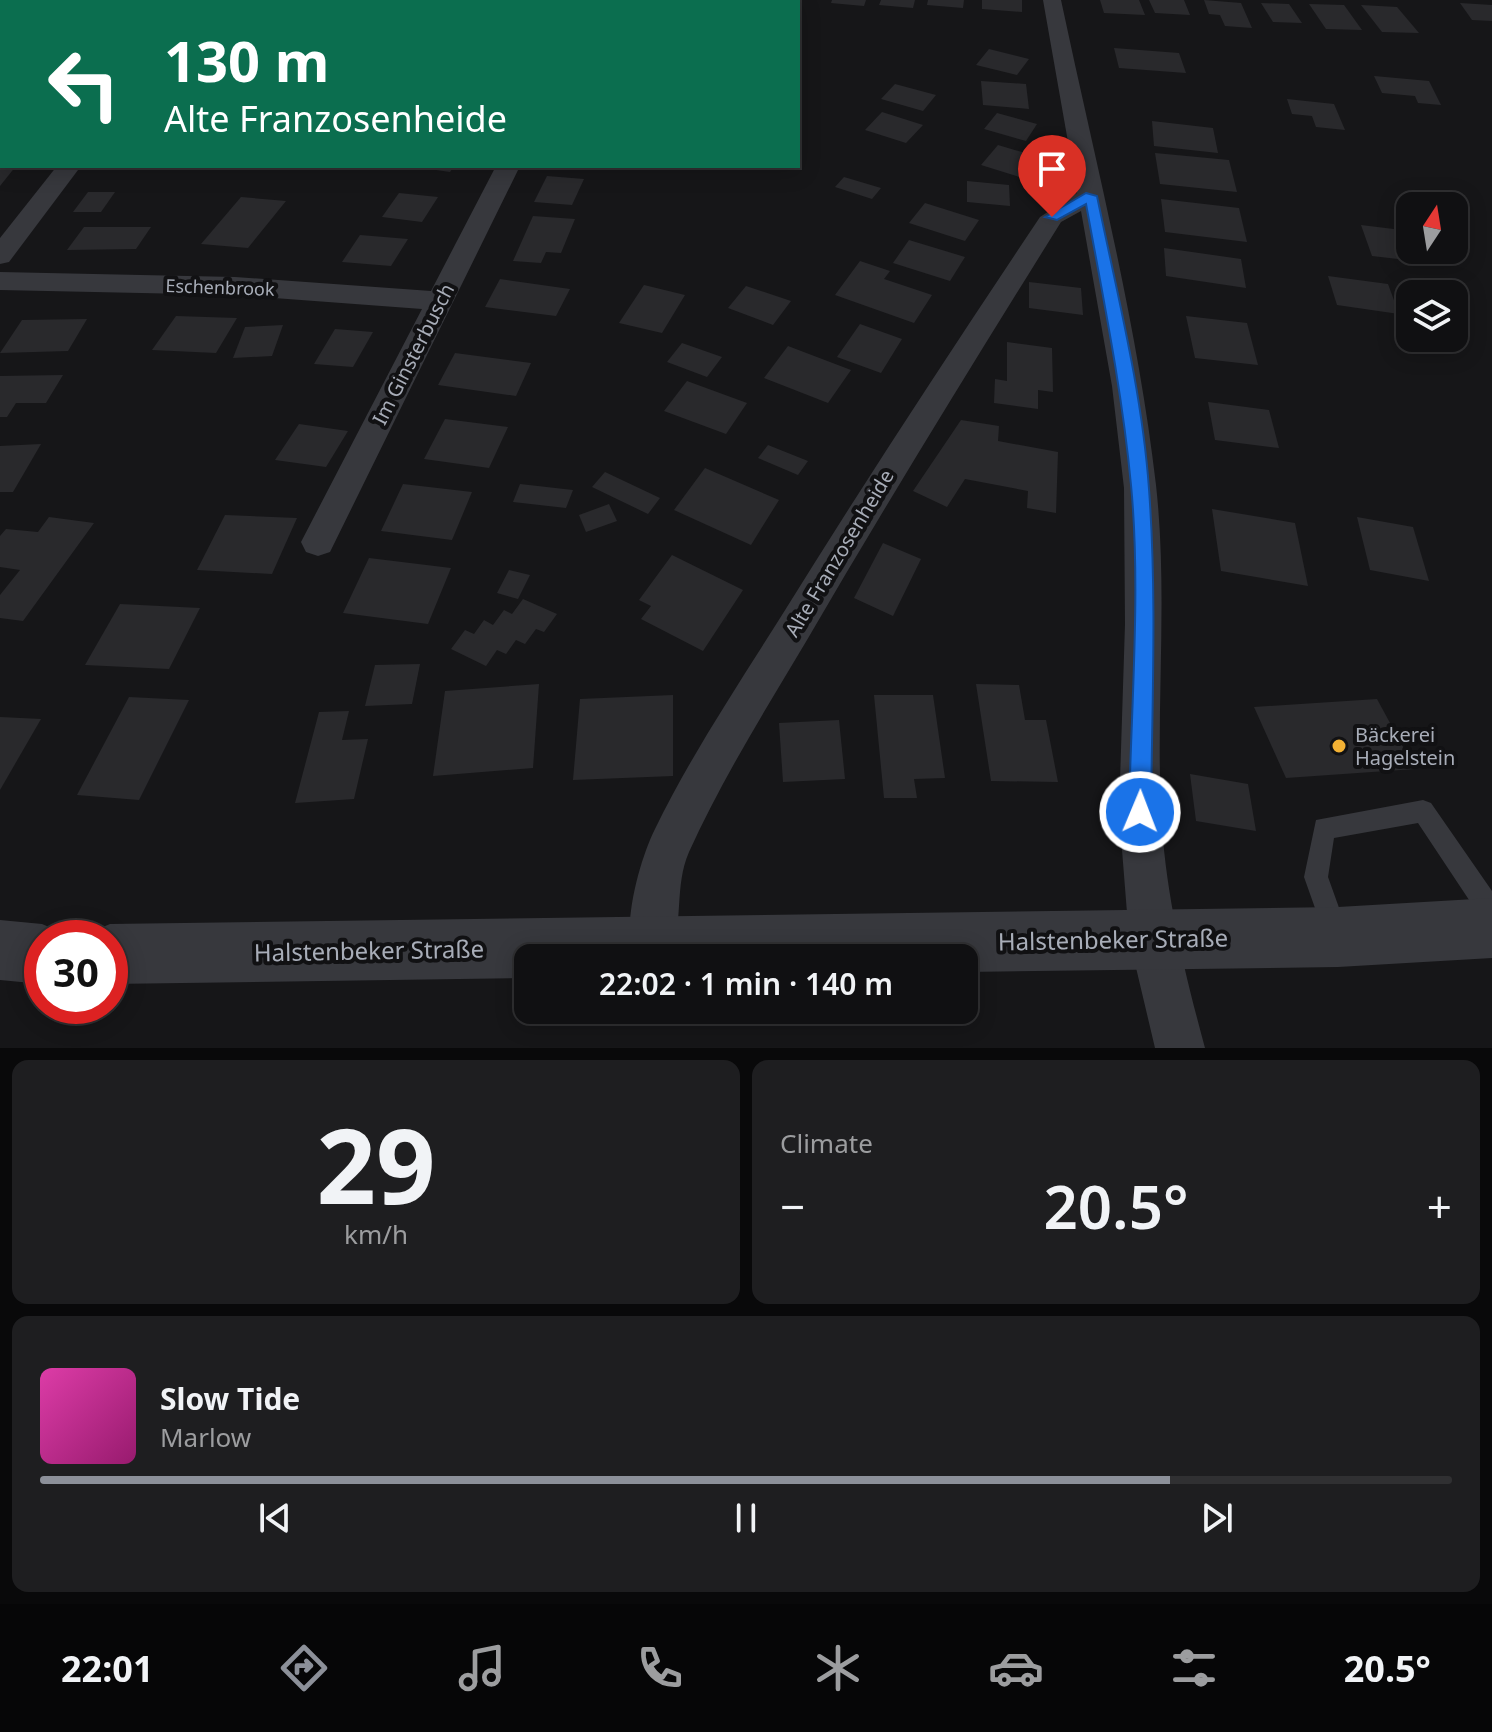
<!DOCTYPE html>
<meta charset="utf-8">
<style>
body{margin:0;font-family:"Noto Sans",sans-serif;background:#1e1e20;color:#f1f3f6;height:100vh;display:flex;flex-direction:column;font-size:30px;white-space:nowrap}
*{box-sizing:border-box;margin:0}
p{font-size:26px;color:#9c9d9f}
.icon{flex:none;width:44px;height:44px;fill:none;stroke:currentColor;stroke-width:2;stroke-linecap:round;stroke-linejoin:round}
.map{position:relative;height:1048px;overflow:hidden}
.details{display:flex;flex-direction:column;gap:12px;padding:12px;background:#09090a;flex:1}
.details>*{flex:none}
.top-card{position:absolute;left:0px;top:0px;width:800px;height:168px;box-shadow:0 4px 20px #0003,0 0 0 2px #303032;background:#0b6e4f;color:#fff;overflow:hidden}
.needle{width:52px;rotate:12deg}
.tools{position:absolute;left:1396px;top:192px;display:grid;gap:16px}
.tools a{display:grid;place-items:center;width:72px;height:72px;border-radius:16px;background:#101012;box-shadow:0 4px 20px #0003,0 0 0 2px #303032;font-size:40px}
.speed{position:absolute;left:24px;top:920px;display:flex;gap:16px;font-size:40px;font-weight:700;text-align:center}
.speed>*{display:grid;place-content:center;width:104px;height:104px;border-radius:50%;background:#101012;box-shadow:0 4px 20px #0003,0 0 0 2px #303032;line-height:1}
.speed .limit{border:12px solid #d22;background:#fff;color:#111}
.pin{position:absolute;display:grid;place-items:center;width:68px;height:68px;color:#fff;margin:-82px -34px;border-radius:50% 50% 50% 0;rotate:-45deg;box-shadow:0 0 8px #0007}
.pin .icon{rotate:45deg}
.me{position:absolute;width:88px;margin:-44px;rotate:1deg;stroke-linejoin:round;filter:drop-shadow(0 0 6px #0008)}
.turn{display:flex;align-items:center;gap:28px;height:168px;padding:0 32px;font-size:36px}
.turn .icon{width:104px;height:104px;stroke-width:2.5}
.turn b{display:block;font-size:56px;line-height:68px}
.big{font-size:60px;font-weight:600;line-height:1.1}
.details .widget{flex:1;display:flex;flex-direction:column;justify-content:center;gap:12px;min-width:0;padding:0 28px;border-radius:16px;background:#1e1e20}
.details .dial{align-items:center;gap:0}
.dial b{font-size:104px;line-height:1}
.song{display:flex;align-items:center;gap:24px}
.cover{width:96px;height:96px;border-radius:12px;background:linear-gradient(135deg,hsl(320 70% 55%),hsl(320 70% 35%))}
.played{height:8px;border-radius:4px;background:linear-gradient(90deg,#8c9099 80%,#303032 80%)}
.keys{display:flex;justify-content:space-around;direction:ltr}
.heat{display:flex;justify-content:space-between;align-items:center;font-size:44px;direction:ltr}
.details .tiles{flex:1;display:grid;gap:12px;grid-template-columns:1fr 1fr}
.widget:last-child{grid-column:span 2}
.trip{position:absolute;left:514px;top:944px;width:464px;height:80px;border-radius:16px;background:#101012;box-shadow:0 4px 20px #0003,0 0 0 2px #303032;font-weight:600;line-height:80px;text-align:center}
.dock{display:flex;height:128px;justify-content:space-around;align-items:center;background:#060607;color:#9c9d9f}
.dock .icon{width:56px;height:56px}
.dock .on{color:#8c9099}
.dock b{font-size:36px;color:#f1f3f6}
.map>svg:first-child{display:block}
.building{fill:#29292c}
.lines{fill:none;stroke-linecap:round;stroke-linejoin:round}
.service{fill:#37383d;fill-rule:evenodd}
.minor{fill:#37383d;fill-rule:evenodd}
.tertiary{fill:#37383d;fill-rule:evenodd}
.route{fill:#1a73e8;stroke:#114b97;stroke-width:2}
.poi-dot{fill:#f2b134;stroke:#111113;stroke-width:3}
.labels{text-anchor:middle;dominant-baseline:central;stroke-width:8;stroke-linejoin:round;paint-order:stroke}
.far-street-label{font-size:18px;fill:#a8adb8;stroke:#111113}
.street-label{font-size:20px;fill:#a8adb8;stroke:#111113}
.poi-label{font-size:20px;fill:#a8adb8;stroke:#111113;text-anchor:start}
.near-street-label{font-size:24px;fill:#a8adb8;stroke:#111113}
</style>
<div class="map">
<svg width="1492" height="1048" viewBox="0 0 1492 1048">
<rect width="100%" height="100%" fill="#161618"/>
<g class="building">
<polygon points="832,0 866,0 864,6 831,3"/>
<polygon points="881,0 915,0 913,8 879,5"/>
<polygon points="928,0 964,0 963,8 927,5"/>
<polygon points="982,0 1022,0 1022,12 982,9"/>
<polygon points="1100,0 1139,0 1145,15 1104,13"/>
<polygon points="1149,0 1184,0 1190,15 1155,13"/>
<polygon points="1204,0 1241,3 1252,28 1225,26 1220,15 1209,14"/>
<polygon points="1261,3 1289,4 1302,23 1273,22"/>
<polygon points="1460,3 1492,5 1492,21 1472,20"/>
<polygon points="1309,4 1344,5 1362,30 1326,29"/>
<polygon points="1361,5 1397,7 1419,33 1382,32"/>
<polygon points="1114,48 1179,53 1186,73 1119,68"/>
<polygon points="989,49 1029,59 1017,75 976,65"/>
<polygon points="1374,76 1429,81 1441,105 1418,103 1415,96 1382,93"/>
<polygon points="981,81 1026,84 1029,109 983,105"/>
<polygon points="895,84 936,95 923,111 881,99"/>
<polygon points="1287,99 1334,104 1345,130 1316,127 1312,116 1292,114"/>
<polygon points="882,112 923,125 906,143 865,130"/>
<polygon points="997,113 1037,124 1026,141 984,129"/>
<polygon points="1152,121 1213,128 1218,153 1154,146"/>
<polygon points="998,145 1042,158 1026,179 981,165"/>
<polygon points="1155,153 1229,160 1237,192 1160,184"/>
<polygon points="0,166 16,166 0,186"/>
<polygon points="408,166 454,166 450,172"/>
<polygon points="547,176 584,179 572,205 534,202"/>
<polygon points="844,177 881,188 872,199 835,187"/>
<polygon points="967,181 1009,185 1010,206 967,202"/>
<polygon points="88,192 115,192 101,212 73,212"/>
<polygon points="399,193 438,197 422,222 382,217"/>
<polygon points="241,197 286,201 248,248 201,244"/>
<polygon points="1161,199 1239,208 1247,242 1165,232"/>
<polygon points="925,203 979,220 965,241 909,223"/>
<polygon points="533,216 575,219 561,253 546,252 541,263 513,261"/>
<polygon points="1361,225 1410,231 1410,250 1419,250 1424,262 1372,256"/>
<polygon points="84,227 151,227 136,249 67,250"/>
<polygon points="360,235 408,239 391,266 342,262"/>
<polygon points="909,240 965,257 950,281 893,263"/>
<polygon points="1164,248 1241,259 1246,288 1166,276"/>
<polygon points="860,261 890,271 884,279 932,295 914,323 835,295"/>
<polygon points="1328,276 1388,284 1399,314 1337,305"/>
<polygon points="500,279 570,289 556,316 485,307"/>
<polygon points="1029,282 1081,288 1083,315 1029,308"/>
<polygon points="644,285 685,295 662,333 619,323"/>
<polygon points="746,286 791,301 773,325 728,308"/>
<polygon points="176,316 237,318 216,353 152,350"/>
<polygon points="1186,316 1247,323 1258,365 1195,358"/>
<polygon points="87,319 68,351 0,353 22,320"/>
<polygon points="860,324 902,339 881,373 837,357"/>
<polygon points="283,325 272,356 233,358 245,327"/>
<polygon points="335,329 373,332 353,367 314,364"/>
<polygon points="1007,342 1052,348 1053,392 1038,390 1038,409 994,403 995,379 1007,381"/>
<polygon points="682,343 722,357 707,377 667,362"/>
<polygon points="788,346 851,370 828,403 764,378"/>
<polygon points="455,353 531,363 516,396 438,385"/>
<polygon points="63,375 46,403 16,403 7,417 0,417 0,376"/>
<polygon points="687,381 747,403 726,434 664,411"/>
<polygon points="1208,402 1269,410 1279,448 1215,440"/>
<polygon points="445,419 508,427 489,468 424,459"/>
<polygon points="961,420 999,426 998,441 1058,452 1056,513 1027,508 1028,491 965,479 947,507 913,491"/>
<polygon points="299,424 348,431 326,467 275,460"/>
<polygon points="41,444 13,492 0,492 0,446"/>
<polygon points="768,445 808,461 798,475 758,458"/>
<polygon points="705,468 779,500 751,545 674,510"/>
<polygon points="605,472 660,498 648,514 592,487"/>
<polygon points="403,484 472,492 452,540 381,531"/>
<polygon points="520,484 573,490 566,508 513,502"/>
<polygon points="609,504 617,521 586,532 579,515"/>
<polygon points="1212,509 1295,523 1308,586 1221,571"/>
<polygon points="225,515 297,518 272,574 197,570"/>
<polygon points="49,517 94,523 23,621 0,618 0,595 20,570 0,567 0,536 6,529 38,532"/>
<polygon points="1357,517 1413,527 1429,581 1370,570"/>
<polygon points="883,543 921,559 893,616 854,598"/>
<polygon points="672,555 743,590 703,651 641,619 651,606 639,600"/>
<polygon points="369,558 451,568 428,624 343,613"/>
<polygon points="509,570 530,575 518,599 497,593"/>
<polygon points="523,599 557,614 544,632 536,629 525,644 516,640 506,654 497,650 486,666 451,649 465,630 474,634 484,620 493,625 504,610 512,614"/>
<polygon points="120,604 200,608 169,669 85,665"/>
<polygon points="420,664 412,704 365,706 375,665"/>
<polygon points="539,684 533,768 433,776 445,691"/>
<polygon points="976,684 1019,685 1025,720 1046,720 1058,782 991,781"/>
<polygon points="673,695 673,776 573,780 580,699"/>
<polygon points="874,695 933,695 945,778 914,779 917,798 884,798"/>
<polygon points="129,697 189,700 139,800 77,795"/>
<polygon points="1377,699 1415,769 1286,778 1254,707"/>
<polygon points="349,711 342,740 368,739 354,799 295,803 319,712"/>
<polygon points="0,717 41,719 0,790"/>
<polygon points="839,720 845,779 783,782 779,723"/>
<polygon points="1190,774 1248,784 1256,831 1196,821"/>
</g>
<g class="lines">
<polygon class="service" points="1423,800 1431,803 1492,891 1492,924 1483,921 1418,823 1334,838 1328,877 1347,930 1344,939 1335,942 1326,939 1304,877 1316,820"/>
<g class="minor">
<path d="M1043,0H1061C1095,161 1137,321 1156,485C1168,593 1156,703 1161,811C1165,893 1184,970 1205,1048H1155L1129,938L1119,812L1125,624L1124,488L1112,386L1081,211L1061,222C975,360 889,499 807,640C766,709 722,779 689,852C674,886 684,924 670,958H634C621,926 640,859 655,829C691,755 738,685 782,615C865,481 952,349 1040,217L1077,193Z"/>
<polygon points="57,166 81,166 9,262 0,264 0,238"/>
<polygon points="496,166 520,166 330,552 318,556 306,552 301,542 422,309 235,295 0,290 0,272 235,277 431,291"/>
</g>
<g class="tertiary">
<polygon points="1492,898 1492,958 1338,967 964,972 964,958 528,958 528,978 110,984 110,938 86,938 89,933 110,924 1338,907"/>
<polygon points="0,920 42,924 63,933 66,938 42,938 42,984 0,980"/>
</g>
</g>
<path class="route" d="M1086,193L1097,196C1117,293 1142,391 1149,489C1157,596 1152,705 1151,812L1148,820L1140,823L1132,820L1129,812C1131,707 1141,588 1131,485C1122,390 1103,297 1086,204L1057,220L1045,217Z"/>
<circle class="poi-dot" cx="1339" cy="746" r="8"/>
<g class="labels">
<g class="far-street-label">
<text transform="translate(220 287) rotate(2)">Eschenbrook</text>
</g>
<g class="street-label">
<text transform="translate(413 354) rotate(-63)">Im Ginsterbusch</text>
<text transform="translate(839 553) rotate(-59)">Alte Franzosenheide</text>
</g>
<g class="poi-label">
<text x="1355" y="734">Bäckerei<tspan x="1355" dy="23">Hagelstein</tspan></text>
</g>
<g class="near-street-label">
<text transform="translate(1113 939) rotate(-1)">Halstenbeker Straße</text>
<text transform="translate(369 950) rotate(-1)">Halstenbeker Straße</text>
</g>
</g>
</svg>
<div class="tools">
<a><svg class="needle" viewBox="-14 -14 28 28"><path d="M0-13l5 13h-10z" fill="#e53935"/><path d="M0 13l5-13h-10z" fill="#9c9d9f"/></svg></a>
<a><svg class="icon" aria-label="layers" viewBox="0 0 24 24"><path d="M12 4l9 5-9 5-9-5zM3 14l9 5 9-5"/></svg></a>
</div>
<div class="speed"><div class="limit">30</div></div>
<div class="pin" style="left:1052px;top:217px;background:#d93025"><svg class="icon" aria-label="arrive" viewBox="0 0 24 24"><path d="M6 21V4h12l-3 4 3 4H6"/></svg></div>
<svg class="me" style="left:1140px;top:812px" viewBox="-20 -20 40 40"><circle r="17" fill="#1a73e8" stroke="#fff" stroke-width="3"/><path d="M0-11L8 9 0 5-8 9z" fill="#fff"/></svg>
<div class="trip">22:02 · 1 min · 140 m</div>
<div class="top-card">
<div class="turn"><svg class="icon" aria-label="left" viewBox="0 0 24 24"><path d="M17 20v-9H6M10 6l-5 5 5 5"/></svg><div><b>130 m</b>Alte Franzosenheide</div></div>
</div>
</div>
<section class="details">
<div class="tiles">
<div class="widget dial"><b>29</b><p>km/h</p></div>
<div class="widget"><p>Climate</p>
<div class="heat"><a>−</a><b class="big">20.5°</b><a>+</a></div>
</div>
<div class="widget">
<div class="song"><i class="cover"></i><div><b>Slow Tide</b><p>Marlow</p></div></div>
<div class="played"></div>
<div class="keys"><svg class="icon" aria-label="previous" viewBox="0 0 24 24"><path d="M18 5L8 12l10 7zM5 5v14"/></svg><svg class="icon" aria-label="pause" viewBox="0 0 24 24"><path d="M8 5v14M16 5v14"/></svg><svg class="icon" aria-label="next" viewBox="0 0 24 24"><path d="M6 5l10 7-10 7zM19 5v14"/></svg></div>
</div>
</div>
</section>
<nav class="dock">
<b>22:01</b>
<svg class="icon on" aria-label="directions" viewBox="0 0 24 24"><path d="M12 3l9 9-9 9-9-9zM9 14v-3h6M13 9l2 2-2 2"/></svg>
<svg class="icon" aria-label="music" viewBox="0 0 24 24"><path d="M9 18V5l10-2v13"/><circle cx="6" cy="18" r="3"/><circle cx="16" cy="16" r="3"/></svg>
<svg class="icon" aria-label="phone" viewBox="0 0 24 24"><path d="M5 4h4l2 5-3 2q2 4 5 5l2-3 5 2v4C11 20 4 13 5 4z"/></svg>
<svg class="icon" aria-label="climate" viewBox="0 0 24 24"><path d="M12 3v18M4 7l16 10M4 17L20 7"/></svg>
<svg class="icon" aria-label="car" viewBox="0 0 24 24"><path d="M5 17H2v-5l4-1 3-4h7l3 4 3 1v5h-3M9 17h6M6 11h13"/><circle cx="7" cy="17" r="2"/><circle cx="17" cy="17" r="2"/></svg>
<svg class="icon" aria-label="filters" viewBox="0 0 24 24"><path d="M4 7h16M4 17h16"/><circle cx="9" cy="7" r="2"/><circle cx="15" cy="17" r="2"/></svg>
<b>20.5°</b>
</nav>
